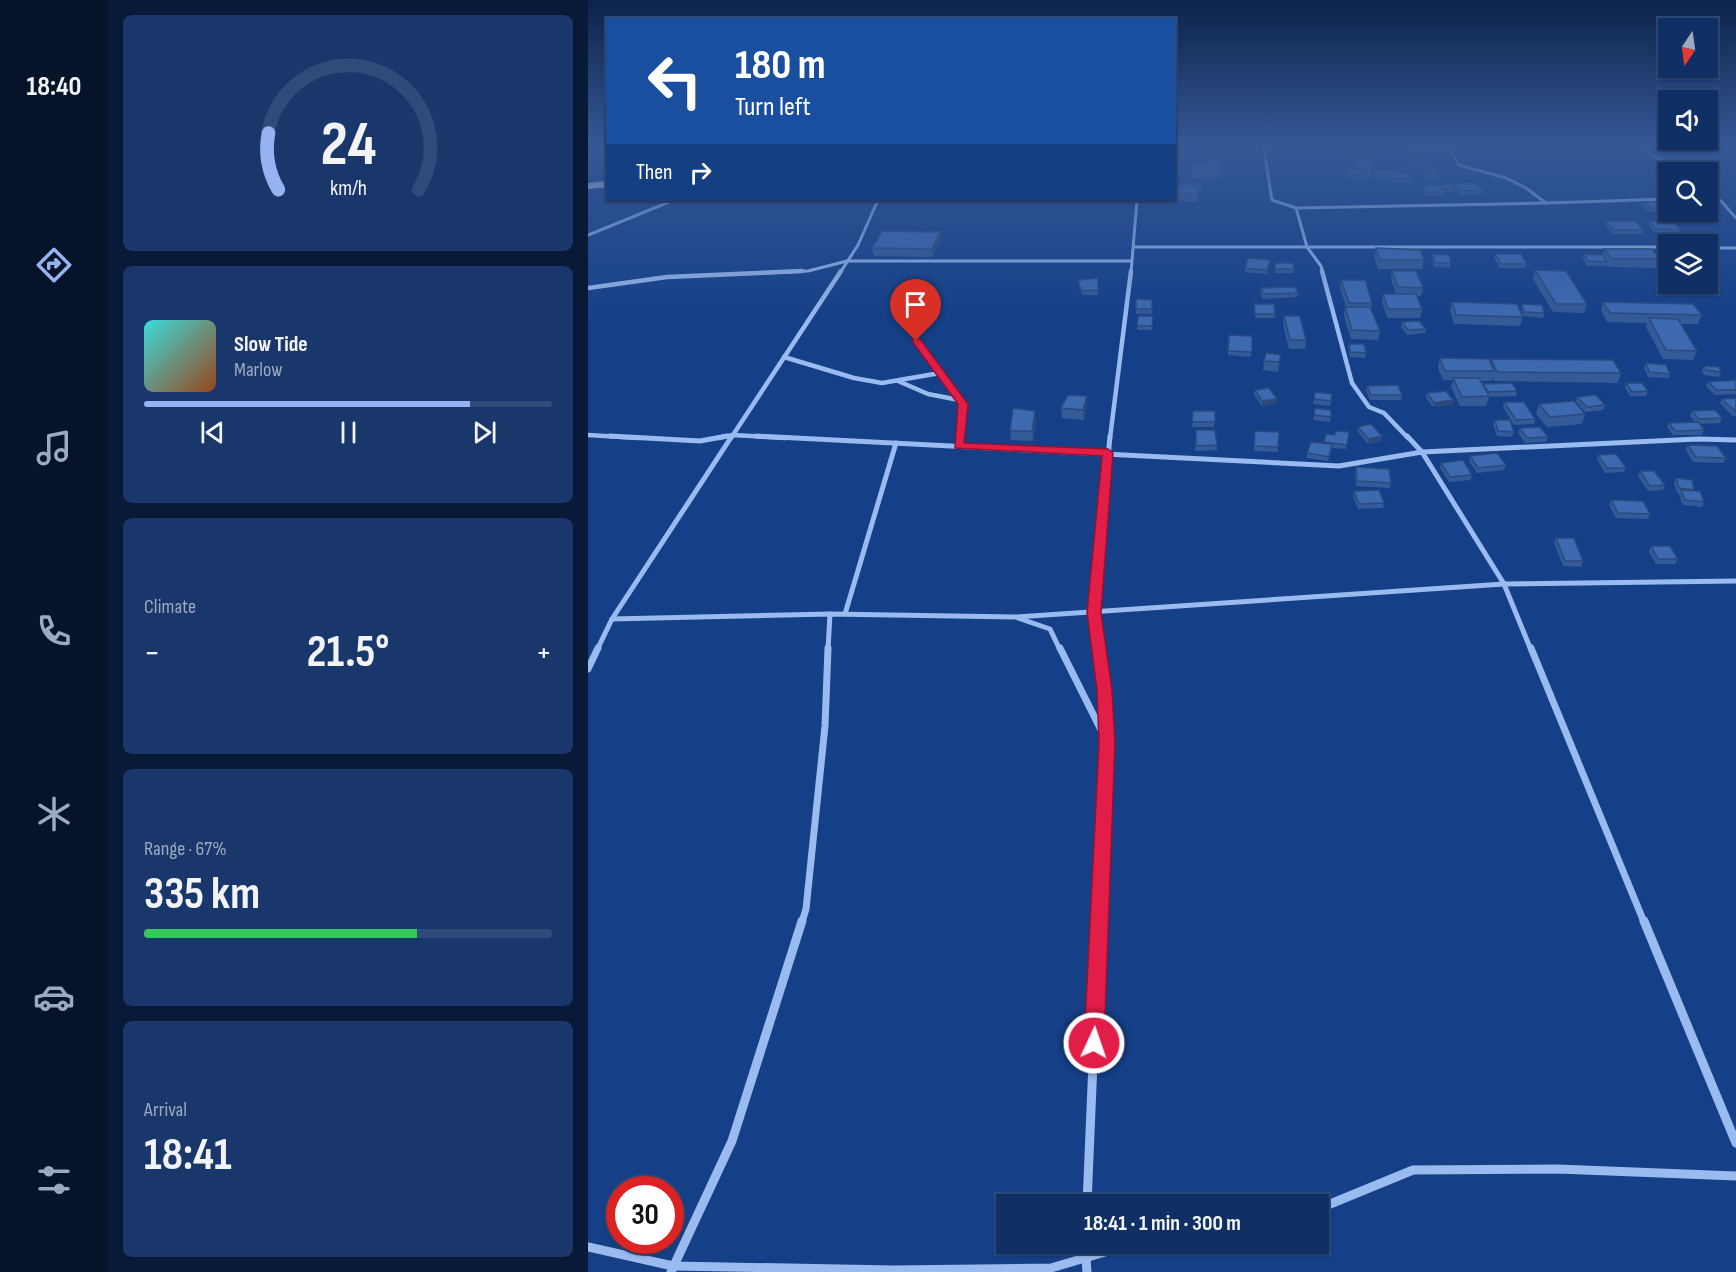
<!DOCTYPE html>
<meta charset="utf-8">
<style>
body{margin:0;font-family:"Sofia Sans Condensed",sans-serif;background:#19376b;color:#f1f3f6;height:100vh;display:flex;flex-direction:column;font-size:22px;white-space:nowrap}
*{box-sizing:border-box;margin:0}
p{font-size:20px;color:#9ca9bf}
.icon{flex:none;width:33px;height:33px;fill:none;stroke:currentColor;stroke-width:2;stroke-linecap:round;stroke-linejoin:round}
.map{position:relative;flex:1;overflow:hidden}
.sheet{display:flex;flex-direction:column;gap:15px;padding:15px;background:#091a38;width:480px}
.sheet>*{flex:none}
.top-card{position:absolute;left:18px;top:18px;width:570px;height:183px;border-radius:0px;box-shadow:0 2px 4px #0004,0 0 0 2px #304a79;background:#1a4fa0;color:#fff;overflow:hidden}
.needle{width:39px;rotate:193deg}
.controls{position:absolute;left:1070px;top:18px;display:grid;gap:12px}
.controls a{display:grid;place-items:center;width:60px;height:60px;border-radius:0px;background:#102f65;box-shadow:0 2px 4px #0004,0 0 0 2px #304a79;font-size:30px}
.speed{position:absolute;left:18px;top:1176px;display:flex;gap:12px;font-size:30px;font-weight:700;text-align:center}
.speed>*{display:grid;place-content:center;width:78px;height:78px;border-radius:50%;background:#102f65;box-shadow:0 2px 4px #0004,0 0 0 2px #304a79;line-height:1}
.speed .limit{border:9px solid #d22;background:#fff;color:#111}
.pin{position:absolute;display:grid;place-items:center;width:51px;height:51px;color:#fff;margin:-62px -26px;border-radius:50% 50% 50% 0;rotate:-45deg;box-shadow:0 0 6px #0007}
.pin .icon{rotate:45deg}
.me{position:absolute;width:66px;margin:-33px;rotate:3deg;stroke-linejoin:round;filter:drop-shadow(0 0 4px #0008)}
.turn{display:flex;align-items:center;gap:21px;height:126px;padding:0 30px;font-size:27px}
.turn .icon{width:78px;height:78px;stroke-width:2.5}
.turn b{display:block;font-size:42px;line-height:51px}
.then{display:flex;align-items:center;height:57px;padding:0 30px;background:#0003;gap:12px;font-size:22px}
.big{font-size:45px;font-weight:700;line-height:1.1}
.sheet .widget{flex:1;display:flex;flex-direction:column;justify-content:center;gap:9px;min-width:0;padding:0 21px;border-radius:9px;background:#19376b}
.sheet .dial{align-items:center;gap:0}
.dial svg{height:156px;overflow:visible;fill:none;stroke:#304a79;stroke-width:7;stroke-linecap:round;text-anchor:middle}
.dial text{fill:#f1f3f6;stroke:none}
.song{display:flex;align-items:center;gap:18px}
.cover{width:72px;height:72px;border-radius:9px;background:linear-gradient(135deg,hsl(180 70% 55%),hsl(20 70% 35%))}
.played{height:6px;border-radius:3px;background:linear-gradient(90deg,#95b2f1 80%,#304a79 80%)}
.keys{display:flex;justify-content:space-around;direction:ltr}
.heat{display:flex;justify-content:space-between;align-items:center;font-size:33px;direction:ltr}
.charge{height:9px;border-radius:4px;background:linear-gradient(90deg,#34c759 67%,#304a79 0)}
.trip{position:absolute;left:408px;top:1194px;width:333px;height:60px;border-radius:0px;background:#102f65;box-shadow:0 2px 4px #0004,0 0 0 2px #304a79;font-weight:700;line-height:60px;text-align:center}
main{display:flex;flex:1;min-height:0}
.tabs{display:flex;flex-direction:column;width:108px;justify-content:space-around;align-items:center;background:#061328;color:#9ca9bf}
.tabs .icon{width:42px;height:42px}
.tabs .selected{color:#95b2f1}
.tabs b{font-size:27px;color:#f1f3f6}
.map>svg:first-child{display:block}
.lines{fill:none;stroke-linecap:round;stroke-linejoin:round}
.minor-far4{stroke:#9abbef;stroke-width:3}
.minor-far3{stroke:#9abbef;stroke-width:4.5}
.minor-far2{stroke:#9abbef;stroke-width:5}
.minor-far1{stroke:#9abbef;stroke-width:7}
.minor{stroke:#9abbef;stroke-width:9}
.trunk{fill:#f0f5ff;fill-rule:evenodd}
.wall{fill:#345a98}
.shaded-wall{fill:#2b4a7c}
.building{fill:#3d69b1;stroke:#2b4a7c;stroke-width:1.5}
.route{fill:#e11d48;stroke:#92132f;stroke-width:1.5}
</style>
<main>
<nav class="tabs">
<b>18:40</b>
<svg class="icon selected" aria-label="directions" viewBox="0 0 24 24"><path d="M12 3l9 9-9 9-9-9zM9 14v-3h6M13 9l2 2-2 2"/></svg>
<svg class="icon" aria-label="music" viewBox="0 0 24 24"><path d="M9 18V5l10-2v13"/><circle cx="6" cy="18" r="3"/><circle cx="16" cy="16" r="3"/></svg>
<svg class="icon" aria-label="phone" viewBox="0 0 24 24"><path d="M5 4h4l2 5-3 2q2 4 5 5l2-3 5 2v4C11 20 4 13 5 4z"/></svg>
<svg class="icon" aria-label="climate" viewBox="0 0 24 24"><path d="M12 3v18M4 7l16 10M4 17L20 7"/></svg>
<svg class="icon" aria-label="car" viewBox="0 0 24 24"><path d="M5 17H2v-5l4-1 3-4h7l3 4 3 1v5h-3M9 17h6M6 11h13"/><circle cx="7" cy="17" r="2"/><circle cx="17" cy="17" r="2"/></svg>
<svg class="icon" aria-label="filters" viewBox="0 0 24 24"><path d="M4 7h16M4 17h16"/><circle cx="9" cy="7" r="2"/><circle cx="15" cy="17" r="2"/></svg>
</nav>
<section class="sheet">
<div class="widget dial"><svg viewBox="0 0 100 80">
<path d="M14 69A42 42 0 1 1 86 69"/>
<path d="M14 69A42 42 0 0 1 9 40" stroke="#95b2f1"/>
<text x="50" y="56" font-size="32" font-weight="700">24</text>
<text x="50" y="72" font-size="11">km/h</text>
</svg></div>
<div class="widget">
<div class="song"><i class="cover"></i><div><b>Slow Tide</b><p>Marlow</p></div></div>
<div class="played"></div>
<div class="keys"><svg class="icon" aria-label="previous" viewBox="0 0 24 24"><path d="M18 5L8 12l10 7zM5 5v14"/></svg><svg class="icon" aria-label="pause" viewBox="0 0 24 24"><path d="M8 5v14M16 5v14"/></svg><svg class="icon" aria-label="next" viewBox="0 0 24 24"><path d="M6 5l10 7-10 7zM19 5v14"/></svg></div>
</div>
<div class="widget"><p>Climate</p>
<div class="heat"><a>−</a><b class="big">21.5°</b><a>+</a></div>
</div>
<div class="widget"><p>Range · 67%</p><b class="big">335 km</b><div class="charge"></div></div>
<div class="widget"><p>Arrival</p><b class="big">18:41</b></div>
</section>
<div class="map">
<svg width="1148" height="1272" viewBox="0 0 1148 1272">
<rect width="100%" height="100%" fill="#153f87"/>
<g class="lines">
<g class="minor-far4">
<polyline points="675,144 684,200 708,208 719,247 733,266 735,273"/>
<polyline points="854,144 862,150 871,165 918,178 938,188 958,203 1080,199"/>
<polyline points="1047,144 1090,172"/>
<polyline points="1119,192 1133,201 1148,218"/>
<polyline points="708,208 958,203"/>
<polyline points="0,235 86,200"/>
<polyline points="546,247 1080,247"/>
<polyline points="1119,248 1148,248"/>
<polyline points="179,273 220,271 259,261 543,261"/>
<polyline points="252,273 270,245 290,200"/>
<polyline points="543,273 549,200"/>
</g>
<g class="minor-far3">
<polyline points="734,271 764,383 781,407 796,413 820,438"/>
<polyline points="0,288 79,277 214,271"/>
<polyline points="330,318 328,341 375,404 372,438"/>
<polyline points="196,357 266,378 294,383 352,373"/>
<polyline points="310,381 340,394 371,400"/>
<polyline points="0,435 50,438"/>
<polyline points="130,438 145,435 197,438"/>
<polyline points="143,438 253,271"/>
<polyline points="522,438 543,271"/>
</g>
<g class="minor-far2">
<polyline points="22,436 112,441 139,436"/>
<polyline points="168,436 751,466 834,452 1110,439 1148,440"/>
<polyline points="819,436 834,452 916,584 943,650"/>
<polyline points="371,446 372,436"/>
<polyline points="257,614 308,443"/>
<polyline points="430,618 462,629 472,650"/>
<polyline points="24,619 242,614 427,617 916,584 1148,581"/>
<polyline points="9,650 24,619 144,436"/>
<polyline points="240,650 242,614"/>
<polyline points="511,650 506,613 522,436"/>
</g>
<g class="minor-far1">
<polyline points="472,648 518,740"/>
<path d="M511,648C524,739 515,831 511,922"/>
<polyline points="943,648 1056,922"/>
<polyline points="0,669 10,648"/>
<polyline points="214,922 218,909 237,726 240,648"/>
</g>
<g class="minor">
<polyline points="1056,921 1148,1143"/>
<polyline points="499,1204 511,921"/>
<polyline points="730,1209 825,1170 970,1169 1148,1176"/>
<polyline points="497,1244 499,1272"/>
<polyline points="0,1247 85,1266 306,1270 463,1268 527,1249 561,1244"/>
<polyline points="83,1272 144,1141 214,921"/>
</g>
<polygon class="trunk" points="20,181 20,187 0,189 0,183"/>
</g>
<g class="wall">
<rect x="733" y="144" width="13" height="1"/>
<polygon points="747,144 767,151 752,152 747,148"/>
<polygon points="818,144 855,144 858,147 857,154 818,155 819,146"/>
<polygon points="764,156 785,166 784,170 782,170 783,178 758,177 758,169 770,170 764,160"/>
<polygon points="826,160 843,165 842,169 851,174 850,178 837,178 834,173 834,170 831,170 825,164"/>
<polygon points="603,165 632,171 632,178 603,179"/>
<polygon points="788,170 823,179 823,183 803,182 803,178 803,179 787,178"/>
<polygon points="867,184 895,190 894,194 873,195 867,189 867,192 856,192 855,196 838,196 835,189 835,185 866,187"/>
<polygon points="586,186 614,188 612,193 610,193 609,202 568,201 568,200 586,200"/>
<polygon points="1080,201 1080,212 1083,212 1061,212 1054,206 1055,202"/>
<polygon points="1018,221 1055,230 1054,234 1025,234 1017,225"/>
<polygon points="1062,221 1092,230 1091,234 1097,238 1096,242 1084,242 1081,238 1083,234 1067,233 1061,225"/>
<polygon points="352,232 353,240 345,257 286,256 284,248"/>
<polygon points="788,248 836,260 834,269 790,269 786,257"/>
<polygon points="1016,249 1073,259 1070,268 1021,267 1018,264 1018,266 999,266 995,258 996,254 1014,255"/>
<polygon points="845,254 863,263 862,268 846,267 844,258"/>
<polygon points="907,254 939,264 937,268 912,268 906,258"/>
<polygon points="1078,260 1080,260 1080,276 1075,268"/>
<polygon points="687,263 706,269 705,273 687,273"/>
<polygon points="681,264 679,274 657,272 657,268"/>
<polygon points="947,270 999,304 996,313 965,312 945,279"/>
<polygon points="804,271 835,288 833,296 829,296 834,309 832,318 799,318 794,302 795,294 808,294 803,279"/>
<polygon points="510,278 510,295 494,295 490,280"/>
<polygon points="753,280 784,303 783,309 792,331 790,340 763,339 756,316 757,307 758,307 752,288"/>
<polygon points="1085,284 1120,284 1117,292 1091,291"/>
<polygon points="673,288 710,293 709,297 675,299 672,293"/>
<polygon points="548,299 564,300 564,314 548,314"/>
<polygon points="864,302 935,317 932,326 866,324 862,311"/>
<polygon points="1015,302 1114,315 1110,324 1093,324 1109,351 1105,360 1075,359 1058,327 1059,323 1019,322 1013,310"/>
<polygon points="666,304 687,314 687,318 667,318"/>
<polygon points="934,304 956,313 955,318 935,316 933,308"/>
<polygon points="565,316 564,330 549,330 549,326"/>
<polygon points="696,316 718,340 717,349 701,349 695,325"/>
<polygon points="814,322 838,329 837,333 819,335 813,327"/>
<polygon points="641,335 664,336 663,357 640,355"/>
<polygon points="761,344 778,353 777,358 762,357 760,348"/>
<polygon points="693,355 690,372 675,370 676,361"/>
<polygon points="852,358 902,362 903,359 1033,373 1030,383 906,381 905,378 904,381 893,381 895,384 929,391 928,396 901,397 898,406 872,406 863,387 865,380 855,380 850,368"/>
<polygon points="1058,363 1082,374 1081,378 1060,377 1056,368"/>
<polygon points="1116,366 1133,372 1131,377 1116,375 1114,371"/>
<polygon points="1148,380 1148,394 1127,395 1118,386 1120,382"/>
<polygon points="1038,383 1060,391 1058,396 1042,396 1037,388"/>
<polygon points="779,386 814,395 813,400 782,400 778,391"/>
<polygon points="667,390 689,399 688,404 674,406 666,395"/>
<polygon points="727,392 744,394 742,406 725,404"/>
<polygon points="839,393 865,400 864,405 845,407 838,398"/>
<polygon points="989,397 1017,405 1015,410 997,412 988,401"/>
<polygon points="1148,398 1148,416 1144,416 1132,403 1134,399"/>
<polygon points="916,402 947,419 946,424 926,425 915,407"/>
<polygon points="951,404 997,414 994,424 959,427 948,414"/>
<polygon points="499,406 496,420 474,418 473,408"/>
<polygon points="727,408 743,410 742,422 725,420"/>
<polygon points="605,411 627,411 626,427 604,427"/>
<polygon points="1104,411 1134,418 1132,423 1111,424 1116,430 1114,435 1085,435 1079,427 1081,423 1107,422 1102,416"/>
<polygon points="448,420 445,441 423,440 422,431"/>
<polygon points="907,420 926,432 924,437 909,436 905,424"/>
<polygon points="770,427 794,436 794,441 780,444 770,432"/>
<polygon points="932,428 960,437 958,442 937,443 930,433"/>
<polygon points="608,430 629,445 629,450 607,451"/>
<polygon points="667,431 691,432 690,452 666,451"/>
<polygon points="761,432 758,449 744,448 740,461 719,458 719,453 736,443 738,434 747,435"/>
<polygon points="1100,445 1138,458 1135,463 1105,462 1098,450"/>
<polygon points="1010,455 1038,468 1036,472 1017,473 1009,459"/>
<polygon points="882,456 918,465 916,470 889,473 881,461"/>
<polygon points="853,463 884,475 883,480 861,482 852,468"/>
<polygon points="768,467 803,483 802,488 768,486 767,472"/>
<polygon points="1052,471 1077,485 1075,490 1060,491 1050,476"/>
<polygon points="1088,478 1106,490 1106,491 1116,502 1114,507 1095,505 1091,495 1091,493 1089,493 1086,483"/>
<polygon points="766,491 796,503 795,508 770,509 765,496"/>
<polygon points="1023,500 1062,514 1060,519 1028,518 1021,505"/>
<polygon points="968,538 995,561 993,567 975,566 966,543"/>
<polygon points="1063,546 1090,559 1087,564 1068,564 1061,552"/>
</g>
<g class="shaded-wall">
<polygon points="665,145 665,148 633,151 634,147"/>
<polygon points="767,147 767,151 752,152 752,148"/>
<polygon points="352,232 353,240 345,257 344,249"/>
<polygon points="499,396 499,406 496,420 495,410"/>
<polygon points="689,399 688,404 674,406 674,401"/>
<polygon points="865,400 864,405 845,407 846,403"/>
<polygon points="447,411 448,420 445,441 444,431"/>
<polygon points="794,436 794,441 780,444 781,439"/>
</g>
<g class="building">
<polygon points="631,144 664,144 665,145 634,147"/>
<polygon points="747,144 763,144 767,147 752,148"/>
<polygon points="820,144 855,144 858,147 820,148"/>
<polygon points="764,156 778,156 785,166 771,167"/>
<polygon points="622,160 630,160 632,171 603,171 603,165 618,165"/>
<polygon points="826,160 836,160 843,165 832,166"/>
<polygon points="758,169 782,170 783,174 758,174"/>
<polygon points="847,169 851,174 838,174 834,170"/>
<polygon points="788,170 804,171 804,175 787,174"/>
<polygon points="804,173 823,174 823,179 804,178"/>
<polygon points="594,183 614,184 612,189 610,189 610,186 594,186"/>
<polygon points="888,183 895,190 874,191 867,184"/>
<polygon points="864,184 867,188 857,189 853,185"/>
<polygon points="835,185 852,185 856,193 839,192"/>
<polygon points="586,186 610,186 609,194 586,194"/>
<polygon points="1080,201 1080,208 1063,208 1055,202"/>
<polygon points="1018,221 1047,221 1055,230 1026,230"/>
<polygon points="1062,221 1086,222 1092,230 1068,229"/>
<polygon points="294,231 352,232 344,249 284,248"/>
<polygon points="1083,234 1094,234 1097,238 1086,238"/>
<polygon points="788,248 833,250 836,260 792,260"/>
<polygon points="1016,249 1064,249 1073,259 1024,259"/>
<polygon points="845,254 861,255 863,263 847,263"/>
<polygon points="907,254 933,254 939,264 913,264"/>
<polygon points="996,254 1015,255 1019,262 1000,261"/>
<polygon points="660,258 682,260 679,270 657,268"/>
<polygon points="687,263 705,263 706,269 687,269"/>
<polygon points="947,270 978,271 999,304 968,304"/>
<polygon points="804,271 828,271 835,288 810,287"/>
<polygon points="510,278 510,290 493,291 490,280"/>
<polygon points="753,280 777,280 784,303 761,303"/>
<polygon points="707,287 710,293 675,294 673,288"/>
<polygon points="795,294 828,294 834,309 800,309"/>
<polygon points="548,299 564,300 564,309 548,309"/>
<polygon points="864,302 929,304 935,317 868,315"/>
<polygon points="1015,302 1105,304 1114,315 1022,313"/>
<polygon points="666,304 686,304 687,314 667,314"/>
<polygon points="934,304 954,305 956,313 936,312"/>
<polygon points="757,307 782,307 792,331 764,330"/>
<polygon points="550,316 565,316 564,326 549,326"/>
<polygon points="696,316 712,316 718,340 702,340"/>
<polygon points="1061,318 1090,319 1109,351 1078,350"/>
<polygon points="831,321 838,329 820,330 814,322"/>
<polygon points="641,335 664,336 664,352 640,351"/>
<polygon points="761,344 776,344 778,353 762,352"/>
<polygon points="678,353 693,355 691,362 676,361"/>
<polygon points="852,358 901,359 906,371 857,371"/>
<polygon points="903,359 1025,360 1033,373 909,372"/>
<polygon points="1058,363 1078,365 1082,374 1061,372"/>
<polygon points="1116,366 1131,367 1133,372 1118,370"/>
<polygon points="865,378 891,378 901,396 874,397"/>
<polygon points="1148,380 1148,390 1129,390 1120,382"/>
<polygon points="924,383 929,391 900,392 895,384"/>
<polygon points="1038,383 1054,383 1060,391 1044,392"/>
<polygon points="810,385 814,395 783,395 779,386"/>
<polygon points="681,388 689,399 674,401 667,390"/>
<polygon points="858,391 865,400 846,403 839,393"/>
<polygon points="727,392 744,394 743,401 726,399"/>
<polygon points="480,395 499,396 495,410 473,408"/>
<polygon points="1008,395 1017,405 999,407 989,397"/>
<polygon points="1148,398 1148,411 1147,411 1134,399"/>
<polygon points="986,401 997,414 962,417 951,404"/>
<polygon points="916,402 936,402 947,419 928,420"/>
<polygon points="425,408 447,411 444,431 422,431"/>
<polygon points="727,408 743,410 743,417 726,415"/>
<polygon points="1127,410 1134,418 1111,419 1104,411"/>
<polygon points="605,411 627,411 627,422 604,422"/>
<polygon points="907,420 922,420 926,432 910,431"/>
<polygon points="1110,422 1116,430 1087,431 1081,423"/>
<polygon points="783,424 794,436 781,439 770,427"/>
<polygon points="952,427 960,437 939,438 932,428"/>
<polygon points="608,430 627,430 629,445 608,446"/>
<polygon points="667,431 691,432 690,447 666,446"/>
<polygon points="747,431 761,432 759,445 736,442 738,434 747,435"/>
<polygon points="723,442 744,444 741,457 719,453"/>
<polygon points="1100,445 1129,446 1138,458 1108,457"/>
<polygon points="909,453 918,465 890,468 882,456"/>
<polygon points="1028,454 1038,468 1019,468 1010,455"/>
<polygon points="875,460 884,475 862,477 853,463"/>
<polygon points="768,467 801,469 803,483 769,481"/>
<polygon points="1052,471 1066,471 1077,485 1062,486"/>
<polygon points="1088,478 1104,480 1106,490 1091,488"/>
<polygon points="791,490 796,503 771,504 766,491"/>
<polygon points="1093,490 1112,491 1116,502 1097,500"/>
<polygon points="1023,500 1055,501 1062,514 1030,513"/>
<polygon points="968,538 986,538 995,561 977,561"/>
<polygon points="1063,546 1082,546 1090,559 1070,559"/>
</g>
<linearGradient id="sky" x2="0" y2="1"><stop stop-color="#0c234a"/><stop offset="0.45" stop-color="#355896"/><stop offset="1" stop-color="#355896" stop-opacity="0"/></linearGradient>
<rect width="1148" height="322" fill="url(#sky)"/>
<polygon class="route" points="325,339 332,339 380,404 376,443 520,449 525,453 513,613 524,690 527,743 516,1043 513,1050 506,1053 499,1050 496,1043 511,743 509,690 499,613 514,456 367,448 370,404 324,341"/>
</svg>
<div class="controls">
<a><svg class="needle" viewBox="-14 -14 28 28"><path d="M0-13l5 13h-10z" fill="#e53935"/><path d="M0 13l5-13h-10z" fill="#9ca9bf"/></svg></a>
<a><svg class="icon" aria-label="sound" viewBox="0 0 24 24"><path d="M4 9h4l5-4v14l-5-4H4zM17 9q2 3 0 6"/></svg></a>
<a><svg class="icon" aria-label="search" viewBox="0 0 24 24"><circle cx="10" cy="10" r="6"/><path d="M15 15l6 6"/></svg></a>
<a><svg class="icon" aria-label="layers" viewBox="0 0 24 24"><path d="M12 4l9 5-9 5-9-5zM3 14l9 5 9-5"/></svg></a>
</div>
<div class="speed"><div class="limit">30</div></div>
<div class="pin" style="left:328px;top:341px;background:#d93025"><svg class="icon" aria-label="arrive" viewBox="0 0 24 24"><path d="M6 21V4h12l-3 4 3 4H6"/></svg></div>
<svg class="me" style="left:506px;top:1043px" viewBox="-20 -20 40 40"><circle r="17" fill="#e11d48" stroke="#fff" stroke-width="3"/><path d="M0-11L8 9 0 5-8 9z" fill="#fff"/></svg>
<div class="trip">18:41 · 1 min · 300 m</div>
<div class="top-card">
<div class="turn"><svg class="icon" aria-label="left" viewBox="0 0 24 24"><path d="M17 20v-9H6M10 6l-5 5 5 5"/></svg><div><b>180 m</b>Turn left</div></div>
<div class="then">Then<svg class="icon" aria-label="right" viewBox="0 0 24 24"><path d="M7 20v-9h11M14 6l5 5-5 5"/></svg></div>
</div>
</div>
</main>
